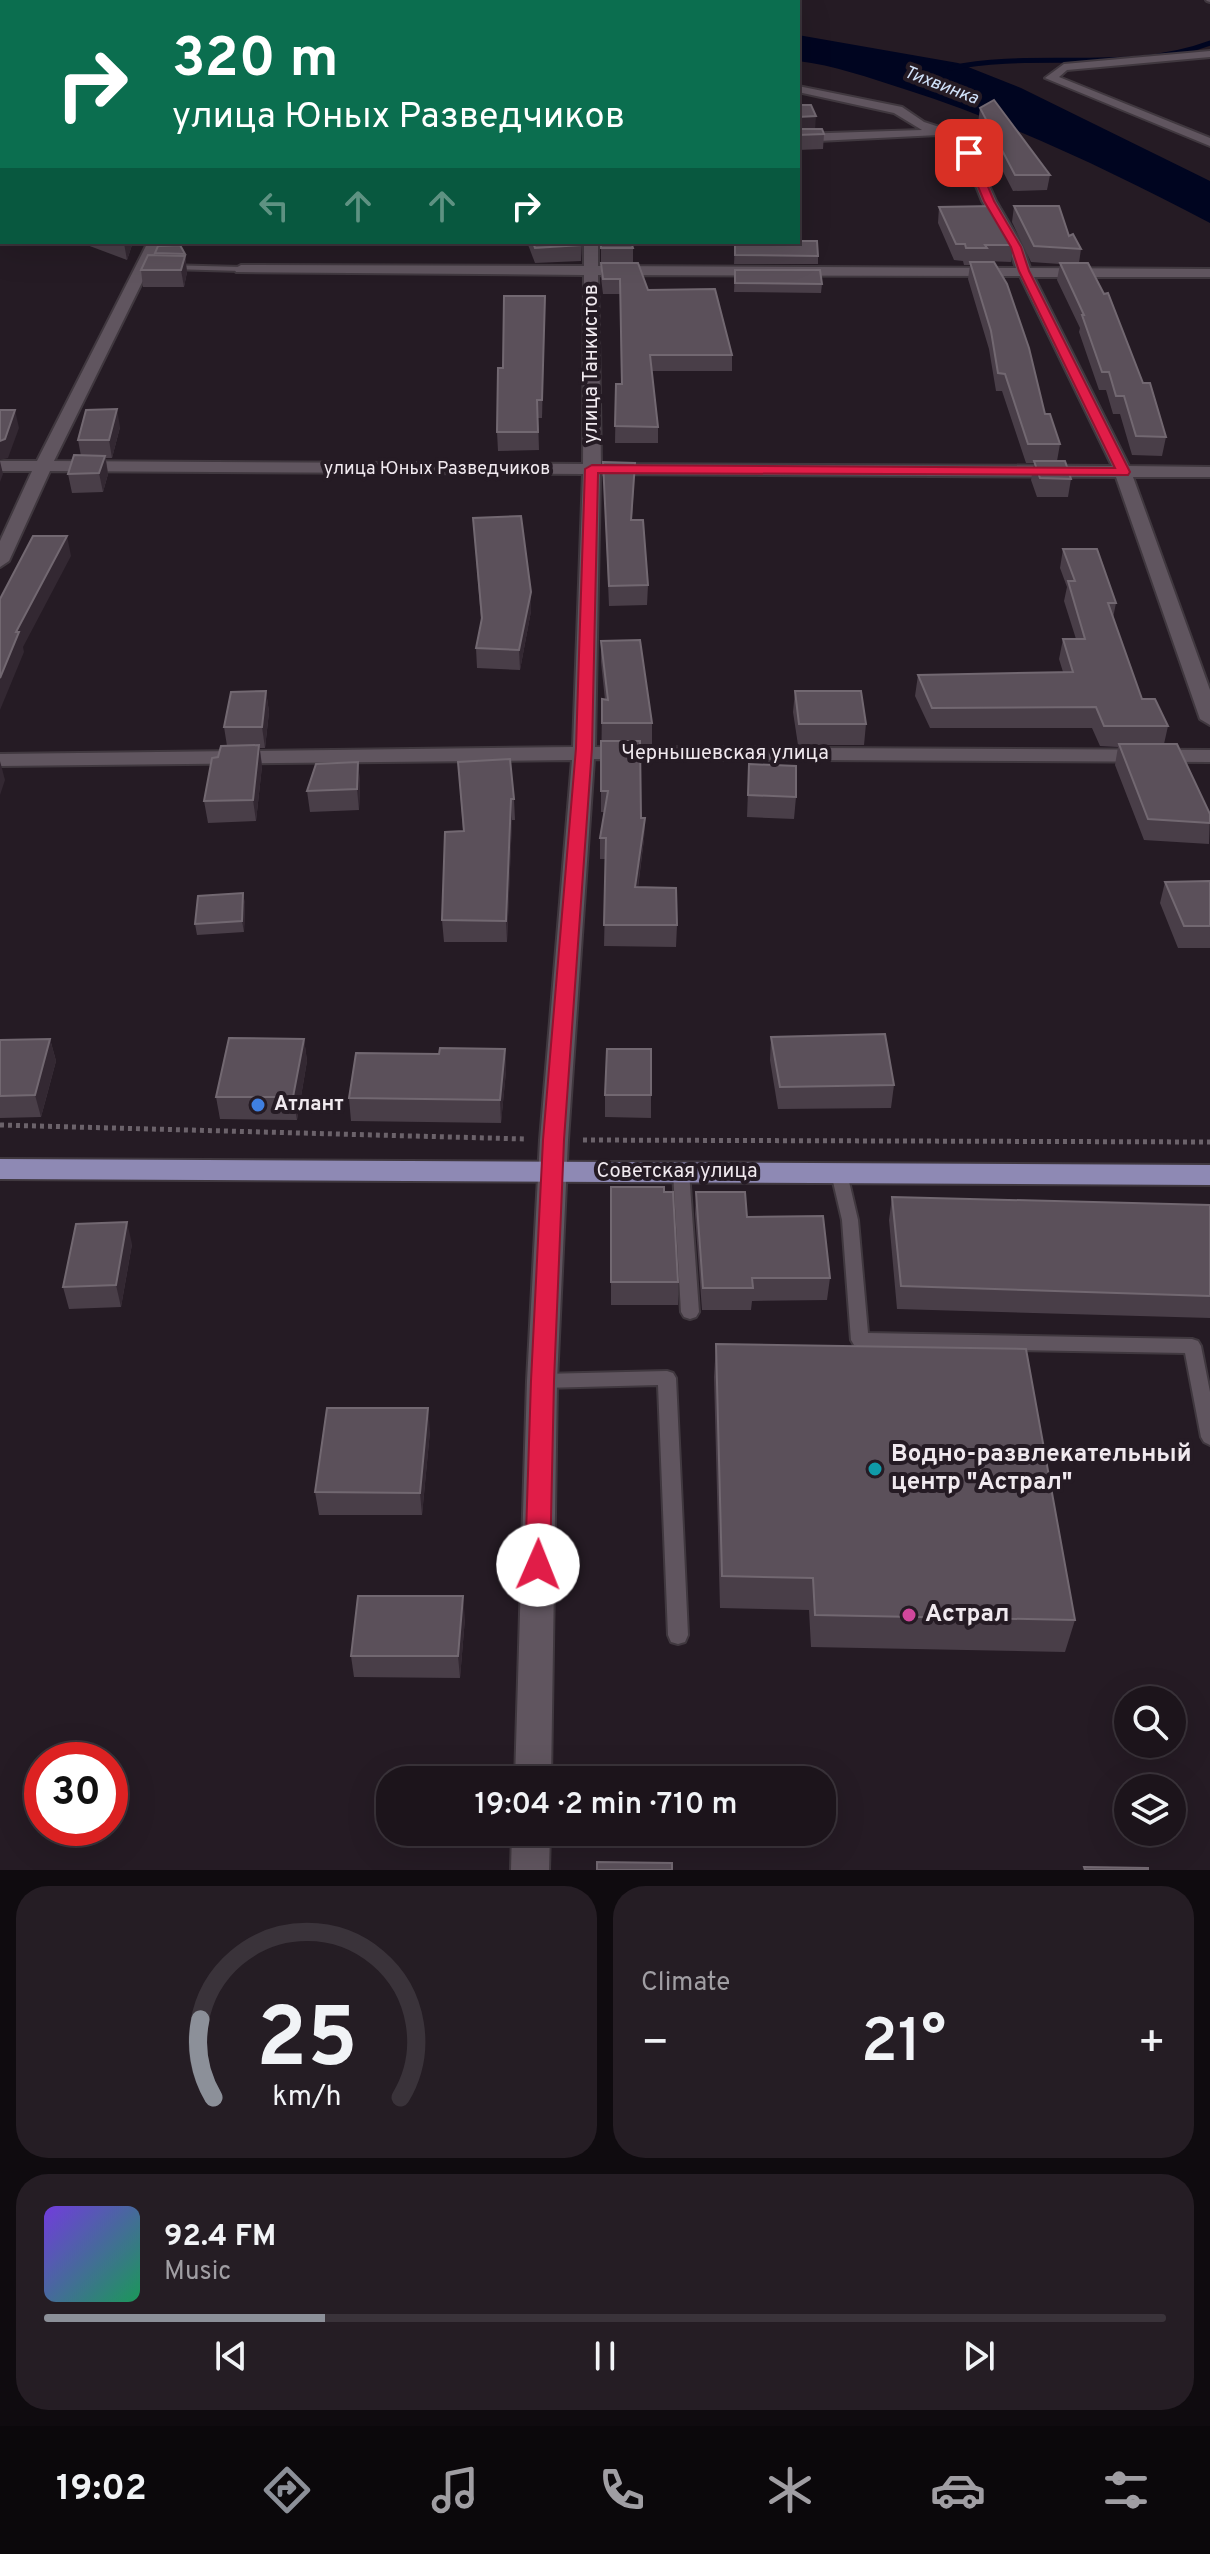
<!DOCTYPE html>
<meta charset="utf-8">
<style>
body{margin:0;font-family:Overpass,sans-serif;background:#251d24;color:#f1f3f6;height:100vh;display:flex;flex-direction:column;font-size:30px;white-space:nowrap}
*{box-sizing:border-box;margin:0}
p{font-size:26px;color:#a09ea3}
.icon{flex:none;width:44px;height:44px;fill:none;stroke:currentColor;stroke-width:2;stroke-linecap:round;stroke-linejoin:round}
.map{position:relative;height:1870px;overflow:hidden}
.panel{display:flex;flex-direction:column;gap:16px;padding:16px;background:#0f0b0f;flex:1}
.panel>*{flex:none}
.hud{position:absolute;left:0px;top:0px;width:800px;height:244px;box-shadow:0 8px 32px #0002,0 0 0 2px #3a333a;background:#0b6e4f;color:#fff;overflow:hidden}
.tools{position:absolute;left:1114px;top:1686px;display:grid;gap:16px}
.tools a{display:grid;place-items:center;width:72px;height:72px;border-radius:50%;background:#1c141b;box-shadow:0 8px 32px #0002,0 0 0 2px #3a333a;font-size:40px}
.speed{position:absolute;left:24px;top:1742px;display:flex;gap:16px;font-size:40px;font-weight:700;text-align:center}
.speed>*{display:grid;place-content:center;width:104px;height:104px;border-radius:50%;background:#1c141b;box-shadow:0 8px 32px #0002,0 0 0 2px #3a333a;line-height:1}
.speed .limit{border:12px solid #d22;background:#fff;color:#111}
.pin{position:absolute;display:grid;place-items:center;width:68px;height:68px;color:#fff;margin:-34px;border-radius:16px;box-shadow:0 4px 12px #0006}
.me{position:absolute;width:88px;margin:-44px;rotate:1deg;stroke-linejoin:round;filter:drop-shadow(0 0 6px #0008)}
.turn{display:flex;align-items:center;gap:28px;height:168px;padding:0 40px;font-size:36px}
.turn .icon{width:104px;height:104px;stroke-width:2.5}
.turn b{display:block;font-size:56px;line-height:68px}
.lanes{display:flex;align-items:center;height:76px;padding:0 40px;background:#0003;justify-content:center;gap:40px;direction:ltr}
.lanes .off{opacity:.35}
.big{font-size:60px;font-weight:600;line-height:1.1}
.panel .tile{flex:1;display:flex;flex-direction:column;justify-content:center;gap:12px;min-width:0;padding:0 28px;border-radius:32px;background:#251d24}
.panel .dial{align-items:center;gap:0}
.dial svg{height:208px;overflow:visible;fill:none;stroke:#3a333a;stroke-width:7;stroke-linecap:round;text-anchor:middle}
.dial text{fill:#f1f3f6;stroke:none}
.song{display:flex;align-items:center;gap:24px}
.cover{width:96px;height:96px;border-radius:12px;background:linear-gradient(135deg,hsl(260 70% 55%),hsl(150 70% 35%))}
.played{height:8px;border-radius:4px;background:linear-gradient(90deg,#8c9099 25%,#3a333a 25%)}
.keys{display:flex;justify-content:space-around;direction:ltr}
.heat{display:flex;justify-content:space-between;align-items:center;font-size:44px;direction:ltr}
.panel .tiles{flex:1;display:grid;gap:16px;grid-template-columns:1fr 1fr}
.tile:last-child{grid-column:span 2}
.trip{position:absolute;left:376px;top:1766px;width:460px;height:80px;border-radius:32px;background:#1c141b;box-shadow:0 8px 32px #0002,0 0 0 2px #3a333a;font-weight:600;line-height:80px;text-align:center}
.menu{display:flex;height:128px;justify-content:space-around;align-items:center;background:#0b080b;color:#a09ea3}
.menu .icon{width:56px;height:56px}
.menu .selected{color:#8c9099}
.menu b{font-size:36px;color:#f1f3f6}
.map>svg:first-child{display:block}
.green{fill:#2e3e26}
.water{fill:#000520}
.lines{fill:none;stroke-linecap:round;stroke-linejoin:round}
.stream{stroke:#000520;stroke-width:5}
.lane-casing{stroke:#40383f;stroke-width:4}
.street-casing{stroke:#40383f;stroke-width:4}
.primary-casing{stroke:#40383f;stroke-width:4}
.path{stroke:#6b626a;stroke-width:5;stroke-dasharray:4 4;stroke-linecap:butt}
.lane{fill:#60555f;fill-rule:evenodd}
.street{fill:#60555f;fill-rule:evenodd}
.primary{fill:#8e89b4;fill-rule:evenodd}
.wall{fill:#493e48}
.shaded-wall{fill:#332832}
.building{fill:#5b505a;stroke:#726871;stroke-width:2}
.route{fill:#e11d48;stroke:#92132f;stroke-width:2}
.shop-dot{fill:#3f7fe0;stroke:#251b24;stroke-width:3}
.culture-dot{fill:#0f9aa8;stroke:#251b24;stroke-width:3}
.hotel-dot{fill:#d1479c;stroke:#251b24;stroke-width:3}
.labels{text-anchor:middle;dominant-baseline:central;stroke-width:8;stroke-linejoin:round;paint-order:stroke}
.far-water-label{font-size:18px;font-style:italic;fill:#d1e2fa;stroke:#251b24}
.far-street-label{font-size:18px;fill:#f0e9ef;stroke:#251b24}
.street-label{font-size:20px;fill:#f0e9ef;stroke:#251b24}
.poi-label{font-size:20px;font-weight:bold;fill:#f0e9ef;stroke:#251b24;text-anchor:start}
.near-poi-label{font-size:24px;font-weight:bold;fill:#f0e9ef;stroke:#251b24;text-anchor:start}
</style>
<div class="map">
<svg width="1210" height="1870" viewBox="0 0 1210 1870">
<rect width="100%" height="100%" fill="#251b24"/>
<polygon class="green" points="0,0 537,0 543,2 2,2 0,29"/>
<path class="water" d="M798,35L958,63L1021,88L1210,181V223C1111,171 1011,123 904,89C869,78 834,65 798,61Z"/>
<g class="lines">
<path class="stream" d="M950,68C1034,50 1128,74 1210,43"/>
<g class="lane-casing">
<g id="lane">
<polygon points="1206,0 1210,0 1210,2 1207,1"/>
<polygon points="166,265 241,267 245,269 241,271 169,269 166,269"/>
<polygon points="681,1166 687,1168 689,1172 699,1312 696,1317 690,1319 684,1317 681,1312 673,1172 675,1168"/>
<polygon points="839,1167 845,1169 847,1173 858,1220 868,1333 1192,1339 1198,1341 1201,1346 1210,1392 1210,1445 1204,1442 1201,1437 1185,1353 860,1347 854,1345 851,1340 842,1220 831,1173 833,1169"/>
<polygon points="667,1371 673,1373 676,1378 688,1635 685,1642 678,1644 671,1642 668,1635 658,1385 542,1388 536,1386 533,1381 536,1376 542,1374"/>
</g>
</g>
<g class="street-casing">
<g id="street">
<polygon points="1210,51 1210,57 1067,70 1059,77 1210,138 1210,146 1045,78 1064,64"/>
<path d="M798,86L902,107L924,122L967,136L996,201L1023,247L1030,268L1210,269V277H1034L1129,466L1210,467V477H1133L1210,690V725L1200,719L1116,477L600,474L595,747L1210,750V762L594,759L568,1140L557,1381L551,1780H515L527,1381L540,1140L572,760L0,766V754L573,747L583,474L50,471L9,561L0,567V541L32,471H0V461H37L148,242H162L54,461L583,464L584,275L236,272L234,269L241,265L584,266V242H598V266L1016,268L1009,247L982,201L958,141L938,135L798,142V134L922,130L894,113L798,92ZM598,275L1020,276L1112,466L601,464Z"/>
<polygon points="512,1832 550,1832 549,1870 511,1870"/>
</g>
</g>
<g class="primary-casing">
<polygon id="primary" points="0,1159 1210,1165 1210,1185 0,1179"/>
</g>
<g class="path">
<polyline points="0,1125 525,1139"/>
<polyline points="583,1140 1210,1142"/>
</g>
<use href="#lane" class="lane"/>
<use href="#street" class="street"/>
<use href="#primary" class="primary"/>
</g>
<g class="wall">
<polygon points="798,105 815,129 824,134 823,149 798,150"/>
<polygon points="980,108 1050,175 1047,190 1013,191 978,123"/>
<polygon points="1014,206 1069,236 1081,249 1079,263 1143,383 1166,437 1162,456 1132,455 1120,414 1113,414 1106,390 1099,390 1079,332 1080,328 1057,280 1060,264 1031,262 1012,222"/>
<polygon points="939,207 1013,245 1011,262 985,261 985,262 1045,414 1060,444 1057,461 1071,479 1068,497 1037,497 1031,480 1034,463 1026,463 1002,391 996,391 989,349 968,279 970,265 964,265 963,261 954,260 938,223"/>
<polygon points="79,242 133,242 127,260"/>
<polygon points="527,242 582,242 581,261 535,263"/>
<polygon points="601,242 633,248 633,263 601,263"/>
<polygon points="735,242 818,256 818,264 734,264"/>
<polygon points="155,253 185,254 187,272 184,287 143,287 141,270 155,255"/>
<polygon points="601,263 648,290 732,355 732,371 652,371 658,427 658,443 615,443 616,384 621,384 620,294 603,294 601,278"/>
<polygon points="735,270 822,284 821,293 734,292"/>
<polygon points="545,296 542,418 538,418 539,450 498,451 497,432 503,368"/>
<polygon points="120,427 112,458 106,458 108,474 103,492 72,493 68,474 81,456 78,440"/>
<polygon points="603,462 635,463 632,520 648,585 647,605 609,606"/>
<polygon points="473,518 531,592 531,611 520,670 477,668 476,648 481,621"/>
<polygon points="1063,549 1116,603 1113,618 1142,699 1168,726 1164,744 1210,814 1209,844 1144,840 1115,765 1118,747 1100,746 1092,728 930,728 915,696 918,675 1063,672 1059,659 1063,639 1076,639 1064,601 1067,587 1060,568"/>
<polygon points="601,641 652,723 652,744 640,744 641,818 645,818 644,839 638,888 677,925 676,947 604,946 606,859 600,859 600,838 604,812 601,812 601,791 602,699 605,700 601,662"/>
<polygon points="266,691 269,712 265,748 260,748 262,766 256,821 208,823 204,801 218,757 227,746 224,727"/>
<polygon points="795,691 866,724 864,745 798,745 793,712"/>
<polygon points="358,762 360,783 359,810 310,812 307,791"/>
<polygon points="458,762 514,799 515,820 512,820 507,942 444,942 442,920 463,831"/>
<polygon points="749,764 796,797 794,819 747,817"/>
<polygon points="1210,881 1210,948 1178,948 1160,903 1165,882"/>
<polygon points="243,893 245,904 244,932 197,935 195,924"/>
<polygon points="771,1037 894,1085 891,1108 778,1109 770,1060"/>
<polygon points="50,1039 56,1061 41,1117 0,1118 0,1040"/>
<polygon points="304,1039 307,1061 297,1120 220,1119 216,1097"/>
<polygon points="505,1049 506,1071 501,1123 351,1121 349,1098 439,1054"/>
<polygon points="651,1049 651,1118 605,1117 605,1095"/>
<polygon points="611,1187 678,1282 678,1305 611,1305"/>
<polygon points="696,1192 747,1217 830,1278 827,1300 752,1301 751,1310 702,1310 695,1214"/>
<polygon points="892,1197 1210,1205 1210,1318 897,1309 889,1220"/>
<polygon points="132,1244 121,1307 69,1309 63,1287"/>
<polygon points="716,1344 1075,1620 1065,1652 811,1647 809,1610 720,1608 714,1377"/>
<polygon points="430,1431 422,1515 319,1515 315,1492"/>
<polygon points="465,1618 460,1678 354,1677 351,1656"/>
</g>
<g class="shaded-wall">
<polygon points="816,116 815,130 798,132 798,117"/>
<polygon points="125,242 133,242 127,260 124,243"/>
<polygon points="185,256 187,272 184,287 181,270"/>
<polygon points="545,296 545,313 542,418 542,400"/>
<polygon points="117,409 120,427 112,458 109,440"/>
<polygon points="15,410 19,428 8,458 0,460 0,441"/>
<polygon points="105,456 108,474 103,492 99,473"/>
<polygon points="0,461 3,474 0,482"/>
<polygon points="67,536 71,556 23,647 24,652 0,710 0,678 16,632"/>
<polygon points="531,592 531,611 520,670 519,650"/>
<polygon points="266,691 269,712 265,748 262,727"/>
<polygon points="259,745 262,766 256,821 253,800"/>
<polygon points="0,761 5,780 0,795"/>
<polygon points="358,762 360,783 359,810 357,789"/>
<polygon points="511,799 512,820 507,942 506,921"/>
<polygon points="645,818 644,839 635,909 635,887"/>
<polygon points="243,893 245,904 244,932 242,921"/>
<polygon points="50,1039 56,1061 41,1117 35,1095"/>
<polygon points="304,1039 307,1061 297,1120 293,1097"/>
<polygon points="505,1049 506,1071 501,1123 500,1100"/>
<polygon points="127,1222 132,1244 121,1307 116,1285"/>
<polygon points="428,1408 430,1431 422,1515 420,1493"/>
<polygon points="463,1596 465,1618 460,1678 458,1656"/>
</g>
<g class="building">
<polygon points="994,100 1050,175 1015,175 980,108"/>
<polygon points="798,105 811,105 816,116 798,117"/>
<polygon points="798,129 822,129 824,134 798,135"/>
<polygon points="993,206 1013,245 985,245 987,248 966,248 965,244 956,244 939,207"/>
<polygon points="1014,206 1059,206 1069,236 1073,234 1081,249 1034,246"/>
<polygon points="798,241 817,241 818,256 735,255 735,242"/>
<polygon points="533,242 581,242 581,245 535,248"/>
<polygon points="601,242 631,242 633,248 601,248"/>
<polygon points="180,245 185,254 155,253 158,246"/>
<polygon points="148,255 185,256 181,270 141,270"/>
<polygon points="970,262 994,262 1007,284 1029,348 1045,414 1050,414 1060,444 1028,444 1005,374 998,373 991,331"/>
<polygon points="601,263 638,263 648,290 715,289 732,355 650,355 658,427 615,426 616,384 622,384 620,279 603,279"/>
<polygon points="1060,263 1088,263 1104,294 1108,293 1143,383 1150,383 1166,437 1136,436 1124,396 1116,396 1109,372 1102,372 1082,315 1084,315"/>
<polygon points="735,270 820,270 822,284 735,283"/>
<polygon points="504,296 545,296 542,400 537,400 538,432 497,432 498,368 503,368"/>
<polygon points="117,409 109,440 78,440 86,410"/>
<polygon points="0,410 15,410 5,439 0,441"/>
<polygon points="74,455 105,456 99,473 68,474"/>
<polygon points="1034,461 1065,461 1071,479 1040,478"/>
<polygon points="603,462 635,463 631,520 643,520 648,585 609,586"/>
<polygon points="521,516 531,592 519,650 476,648 482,618 473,518"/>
<polygon points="33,536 67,536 16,632 19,632 0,678 0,599"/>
<polygon points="1063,549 1097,549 1116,603 1108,603 1142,699 1155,699 1168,726 1104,726 1096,707 932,708 918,675 1073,672 1063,639 1085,639 1068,581 1075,581"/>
<polygon points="640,640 652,723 602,723 602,699 608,700 601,641"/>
<polygon points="266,691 262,727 224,727 231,692"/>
<polygon points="795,691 861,691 866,724 799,724"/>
<polygon points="601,741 640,741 641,818 645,818 635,887 676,888 677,925 604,925 606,838 600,838 608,791 601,791"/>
<polygon points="1119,744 1177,744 1210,814 1210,823 1148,819"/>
<polygon points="259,745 253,800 204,801 212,758 218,757 221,746"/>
<polygon points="510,759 514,799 511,799 506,921 442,920 445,832 464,831 458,762"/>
<polygon points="358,762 357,789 307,791 316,764"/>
<polygon points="749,764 796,766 796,797 748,795"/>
<polygon points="1210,881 1210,926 1184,926 1165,882"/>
<polygon points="243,893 242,921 195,924 198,896"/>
<polygon points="885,1034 894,1085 780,1087 771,1037"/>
<polygon points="229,1038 304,1039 293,1097 216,1097"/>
<polygon points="50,1039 35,1095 0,1096 0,1040"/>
<polygon points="440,1048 505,1049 500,1100 349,1098 356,1053 439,1054"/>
<polygon points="607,1049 651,1049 651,1095 605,1095"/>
<polygon points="611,1187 664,1187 664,1192 673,1192 678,1282 611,1282"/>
<polygon points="696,1192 745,1192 747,1217 823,1216 830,1278 752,1278 753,1288 703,1288"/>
<polygon points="892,1197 1210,1205 1210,1296 901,1286"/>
<polygon points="127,1222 116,1285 63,1287 76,1224"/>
<polygon points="716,1344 1026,1349 1075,1620 815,1615 813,1578 722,1576"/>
<polygon points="327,1408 428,1408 420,1493 315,1492"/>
<polygon points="358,1596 463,1596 458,1656 351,1656"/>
<polygon points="597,1862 672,1863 672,1870 597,1870"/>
<polygon points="1084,1867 1148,1868 1148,1870 1085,1870"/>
</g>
<polygon class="route" points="969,150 974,153 994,201 1021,247 1029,271 1130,472 1128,475 598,473 592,748 564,1140 554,1381 550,1565 547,1573 538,1576 529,1573 525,1565 531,1381 543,1140 576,748 585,469 592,465 1115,468 1019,271 1011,247 984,201 964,153"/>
<circle class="shop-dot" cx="258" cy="1105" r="8"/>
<circle class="culture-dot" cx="875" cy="1469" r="8"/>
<circle class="hotel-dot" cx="909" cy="1615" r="8"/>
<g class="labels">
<g class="far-water-label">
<text transform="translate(941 86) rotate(21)">Тихвинка</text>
</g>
<g class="far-street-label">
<text x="437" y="469">улица Юных Разведчиков</text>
</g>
<g class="street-label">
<text transform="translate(592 364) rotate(-90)">улица Танкистов</text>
<text x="725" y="754">Чернышевская улица</text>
<text x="677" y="1172">Советская улица</text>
</g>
<g class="poi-label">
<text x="274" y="1105">Атлант</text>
</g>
<g class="near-poi-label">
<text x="891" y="1455">Водно-развлекательный<tspan x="891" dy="28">центр "Астрал"</tspan></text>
<text x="925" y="1615">Астрал</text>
</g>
</g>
</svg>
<div class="tools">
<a><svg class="icon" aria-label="search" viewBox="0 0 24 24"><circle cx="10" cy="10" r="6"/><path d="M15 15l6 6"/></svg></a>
<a><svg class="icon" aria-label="layers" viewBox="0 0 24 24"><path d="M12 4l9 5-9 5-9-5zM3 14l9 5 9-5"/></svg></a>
</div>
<div class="speed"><div class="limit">30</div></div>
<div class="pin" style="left:969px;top:153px;background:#d93025"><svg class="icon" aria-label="arrive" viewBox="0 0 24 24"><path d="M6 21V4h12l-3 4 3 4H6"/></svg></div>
<svg class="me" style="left:538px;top:1565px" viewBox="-20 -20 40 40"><circle r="19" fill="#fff"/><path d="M0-13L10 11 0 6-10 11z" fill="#e11d48"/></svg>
<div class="trip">19:04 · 2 min · 710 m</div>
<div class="hud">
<div class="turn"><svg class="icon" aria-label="right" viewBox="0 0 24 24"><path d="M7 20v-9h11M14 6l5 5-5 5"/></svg><div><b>320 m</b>улица Юных Разведчиков</div></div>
<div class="lanes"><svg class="icon off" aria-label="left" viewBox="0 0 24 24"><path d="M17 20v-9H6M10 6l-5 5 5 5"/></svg><svg class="icon off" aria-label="ahead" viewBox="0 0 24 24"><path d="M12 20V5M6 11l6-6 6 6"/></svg><svg class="icon off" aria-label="ahead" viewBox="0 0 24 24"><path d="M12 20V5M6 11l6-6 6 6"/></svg><svg class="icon" aria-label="right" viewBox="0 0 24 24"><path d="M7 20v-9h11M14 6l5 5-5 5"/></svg></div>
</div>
</div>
<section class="panel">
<div class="tiles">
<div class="tile dial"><svg viewBox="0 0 100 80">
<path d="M14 69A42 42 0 1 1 86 69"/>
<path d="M14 69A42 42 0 0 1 9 39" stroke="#8c9099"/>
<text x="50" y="56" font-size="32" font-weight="700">25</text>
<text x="50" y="72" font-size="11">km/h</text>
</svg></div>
<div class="tile"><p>Climate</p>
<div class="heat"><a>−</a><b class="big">21°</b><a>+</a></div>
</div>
<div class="tile">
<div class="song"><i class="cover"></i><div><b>92.4 FM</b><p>Music</p></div></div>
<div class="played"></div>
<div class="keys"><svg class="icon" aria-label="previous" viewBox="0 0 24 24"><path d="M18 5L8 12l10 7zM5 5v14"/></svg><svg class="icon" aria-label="pause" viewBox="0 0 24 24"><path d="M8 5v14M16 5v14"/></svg><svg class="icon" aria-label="next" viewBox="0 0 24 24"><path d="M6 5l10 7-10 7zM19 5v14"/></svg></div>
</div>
</div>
</section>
<nav class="menu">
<b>19:02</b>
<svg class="icon selected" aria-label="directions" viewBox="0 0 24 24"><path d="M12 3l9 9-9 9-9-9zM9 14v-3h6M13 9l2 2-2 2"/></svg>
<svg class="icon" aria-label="music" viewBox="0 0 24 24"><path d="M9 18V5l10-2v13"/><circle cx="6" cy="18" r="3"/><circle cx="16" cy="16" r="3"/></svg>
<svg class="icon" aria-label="phone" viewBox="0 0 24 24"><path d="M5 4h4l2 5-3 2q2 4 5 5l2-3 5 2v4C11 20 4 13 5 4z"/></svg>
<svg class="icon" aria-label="climate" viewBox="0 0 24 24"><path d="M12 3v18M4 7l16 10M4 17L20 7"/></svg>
<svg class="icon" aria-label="car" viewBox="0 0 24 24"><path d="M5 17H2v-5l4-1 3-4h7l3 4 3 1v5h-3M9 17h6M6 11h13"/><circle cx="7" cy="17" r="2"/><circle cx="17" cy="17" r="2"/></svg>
<svg class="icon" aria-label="filters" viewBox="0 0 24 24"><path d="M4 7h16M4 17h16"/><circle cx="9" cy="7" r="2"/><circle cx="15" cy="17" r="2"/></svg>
</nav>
